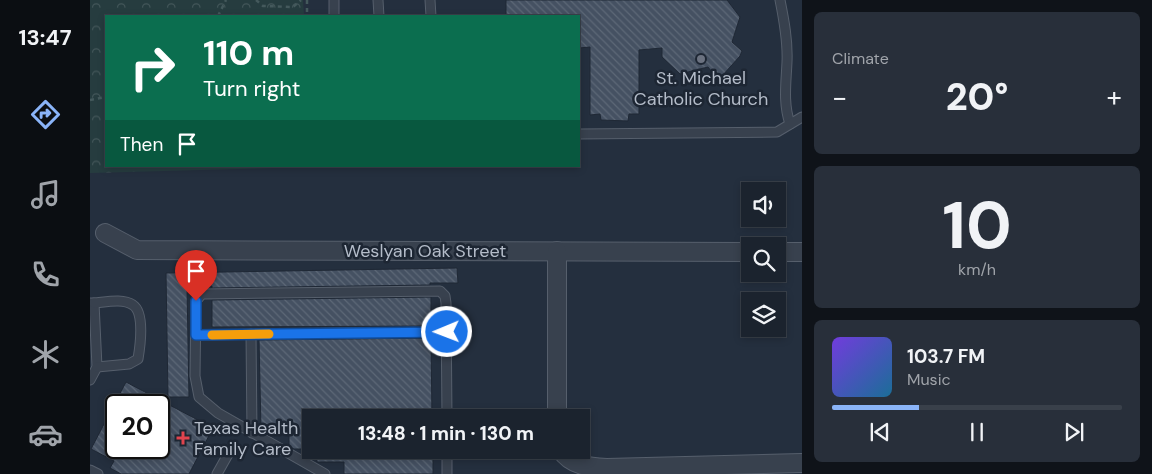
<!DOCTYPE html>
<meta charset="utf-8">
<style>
body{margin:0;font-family:"DM Sans",sans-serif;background:#282f3a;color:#f1f3f6;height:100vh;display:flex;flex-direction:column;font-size:19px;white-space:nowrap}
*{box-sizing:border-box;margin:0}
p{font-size:16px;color:#a0a4aa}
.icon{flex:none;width:28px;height:28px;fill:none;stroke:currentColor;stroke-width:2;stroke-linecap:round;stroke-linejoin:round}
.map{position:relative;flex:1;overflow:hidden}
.side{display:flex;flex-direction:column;gap:12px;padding:12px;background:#0f1319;width:350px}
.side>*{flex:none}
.top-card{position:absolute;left:15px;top:15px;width:475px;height:152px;border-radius:0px;box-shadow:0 2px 8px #0003,0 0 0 1px #39404a;background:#0b6e4f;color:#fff;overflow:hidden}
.tools{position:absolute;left:651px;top:182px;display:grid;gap:10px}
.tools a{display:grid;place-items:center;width:45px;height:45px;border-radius:0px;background:#1b232e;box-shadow:0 2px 8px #0003,0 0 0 1px #39404a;font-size:25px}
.speed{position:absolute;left:15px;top:394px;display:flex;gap:10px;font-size:25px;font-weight:700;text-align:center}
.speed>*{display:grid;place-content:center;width:65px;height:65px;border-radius:50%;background:#1b232e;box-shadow:0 2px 8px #0003,0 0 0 1px #39404a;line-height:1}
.speed .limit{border:2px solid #111;border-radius:8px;background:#fff;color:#111}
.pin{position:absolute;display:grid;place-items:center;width:42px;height:42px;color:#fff;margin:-51px -21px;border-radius:50% 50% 50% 0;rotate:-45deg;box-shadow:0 0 5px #0007}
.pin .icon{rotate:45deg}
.me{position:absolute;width:55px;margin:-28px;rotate:269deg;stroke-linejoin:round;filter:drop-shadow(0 0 4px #0008)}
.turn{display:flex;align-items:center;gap:18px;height:105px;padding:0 15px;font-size:22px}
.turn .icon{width:65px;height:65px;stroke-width:2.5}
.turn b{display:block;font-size:35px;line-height:42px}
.then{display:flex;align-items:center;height:48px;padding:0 15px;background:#0003;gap:10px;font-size:19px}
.big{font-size:38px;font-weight:800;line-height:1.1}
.side .card{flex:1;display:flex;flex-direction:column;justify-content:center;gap:8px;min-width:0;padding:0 18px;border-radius:8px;background:#282f3a}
.side .dial{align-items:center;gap:0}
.dial b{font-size:65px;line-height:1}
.song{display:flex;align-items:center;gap:15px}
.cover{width:60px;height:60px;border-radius:8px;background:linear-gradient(135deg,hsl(260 70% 55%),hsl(200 70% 35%))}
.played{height:5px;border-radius:2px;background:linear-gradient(90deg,#8ab4f8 30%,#39404a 30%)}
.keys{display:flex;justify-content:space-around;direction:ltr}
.heat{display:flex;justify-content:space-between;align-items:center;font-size:28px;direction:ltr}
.trip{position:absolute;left:212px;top:409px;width:288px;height:50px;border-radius:0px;background:#1b232e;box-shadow:0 2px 8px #0003,0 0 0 1px #39404a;font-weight:800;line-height:50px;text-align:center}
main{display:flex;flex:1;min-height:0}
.tab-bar{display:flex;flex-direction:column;width:90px;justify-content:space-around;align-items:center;background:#0b0e12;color:#a0a4aa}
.tab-bar .icon{width:35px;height:35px}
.tab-bar .selected{color:#8ab4f8}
.tab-bar b{font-size:22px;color:#f1f3f6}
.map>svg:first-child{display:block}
.forest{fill:url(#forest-crowns)}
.building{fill:url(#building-back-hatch);stroke:#1f2835;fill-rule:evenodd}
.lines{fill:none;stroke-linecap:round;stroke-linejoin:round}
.service-casing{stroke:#565f6c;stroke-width:11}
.minor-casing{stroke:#565f6c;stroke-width:20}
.path{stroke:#44595c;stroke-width:2.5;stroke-dasharray:4 4;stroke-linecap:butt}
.service{stroke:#38414e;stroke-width:9}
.minor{stroke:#38414e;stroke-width:18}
.route-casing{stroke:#114b97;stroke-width:12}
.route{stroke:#1a73e8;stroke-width:9}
.slow{stroke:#f59e0b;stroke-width:9}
.worship-dot{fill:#6b7280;stroke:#1d2633;stroke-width:2}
.health-dot{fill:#e0444e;stroke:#1d2633;stroke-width:2}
.labels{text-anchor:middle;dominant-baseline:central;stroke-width:5;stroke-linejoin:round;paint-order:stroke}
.poi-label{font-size:18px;fill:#b4bcc9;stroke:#1d2633}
.street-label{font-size:18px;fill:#b4bcc9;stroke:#1d2633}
</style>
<main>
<nav class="tab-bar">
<b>13:47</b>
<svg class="icon selected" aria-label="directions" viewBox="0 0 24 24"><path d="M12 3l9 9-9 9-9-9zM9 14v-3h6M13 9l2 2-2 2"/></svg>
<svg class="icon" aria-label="music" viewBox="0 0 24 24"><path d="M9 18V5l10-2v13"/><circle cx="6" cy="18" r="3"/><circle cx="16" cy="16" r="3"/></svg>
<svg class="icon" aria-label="phone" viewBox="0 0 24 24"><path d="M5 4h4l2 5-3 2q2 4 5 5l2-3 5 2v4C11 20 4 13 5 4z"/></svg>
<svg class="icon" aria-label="climate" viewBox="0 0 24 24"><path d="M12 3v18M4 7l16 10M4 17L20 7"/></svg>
<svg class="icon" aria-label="car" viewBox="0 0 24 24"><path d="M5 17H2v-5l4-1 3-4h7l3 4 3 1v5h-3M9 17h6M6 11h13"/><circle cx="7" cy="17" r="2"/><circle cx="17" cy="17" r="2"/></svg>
</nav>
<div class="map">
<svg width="712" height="474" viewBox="0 0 712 474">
<defs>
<pattern id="forest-crowns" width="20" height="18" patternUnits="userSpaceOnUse" patternTransform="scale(1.25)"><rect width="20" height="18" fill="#263c3f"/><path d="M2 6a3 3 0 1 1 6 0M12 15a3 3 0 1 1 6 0" fill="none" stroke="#435659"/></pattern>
<pattern id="building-back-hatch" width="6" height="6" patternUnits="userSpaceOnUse" patternTransform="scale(1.25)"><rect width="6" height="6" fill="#455162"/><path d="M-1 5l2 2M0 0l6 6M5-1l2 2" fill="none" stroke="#5d6877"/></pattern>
</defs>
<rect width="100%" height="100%" fill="#242f3e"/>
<polygon class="forest" points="0,0 213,0 214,16 16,16 16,166 218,167 0,173"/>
<g class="building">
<polygon points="416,0 637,0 650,17 642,42 652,51 650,56 632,76 625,76 618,67 590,74 572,57 572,48 549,50 549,114 539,114 538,121 511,120 510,114 500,115 500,47 489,48 489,16 416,16"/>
<polygon points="367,268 368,283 340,283 340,285 122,288 122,286 97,287 99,397 78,397 76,273"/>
<polygon points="341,297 341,326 122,327 122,300"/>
<polygon points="341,338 342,418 212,418 212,449 204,449 199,446 199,432 174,432 171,430 169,340"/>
<path d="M36,382L123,428L99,474H31L20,468L24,461L1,449ZM26,405H69V448H26Z"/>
<polygon points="226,450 343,450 343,474 254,474 254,462 227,462"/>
</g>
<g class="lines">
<g class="service-casing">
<g id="service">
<polyline points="244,0 244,16"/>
<polyline points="288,0 289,16"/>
<polyline points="340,0 341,16"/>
<path d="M690,0C694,20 698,41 697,62C696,84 693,103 700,124"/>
<polyline points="489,134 687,132 712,117"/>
<polyline points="0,303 4,303 7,367 0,380"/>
<path d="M4,303C16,302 33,298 43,305C55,313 50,347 48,359L39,364L7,367"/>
<polyline points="161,334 162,433"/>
<polyline points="106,335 357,332"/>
<polyline points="357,450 357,474"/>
<polyline points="0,470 8,474"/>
<polyline points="127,474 141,449"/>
<polyline points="235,474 128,413 109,397 105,376 106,301 112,294 350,291 355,296 356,303 357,418"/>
</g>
</g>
<g class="minor-casing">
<g id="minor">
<polyline points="15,233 47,250 660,252"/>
<polyline points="467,251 467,418"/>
<polyline points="688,252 712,252"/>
<path d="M471,450C481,466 500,467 517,468L712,463"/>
</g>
</g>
<g class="path">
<polyline points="166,0 173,6 203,7 211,0"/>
<polyline points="217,0 217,16"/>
<polyline points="128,16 136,0"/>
<polyline points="0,100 16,97"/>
</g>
<use href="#service" class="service"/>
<use href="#minor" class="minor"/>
</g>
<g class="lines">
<g class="route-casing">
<polyline id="route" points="106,301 106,335 357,332"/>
</g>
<use href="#route" class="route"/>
<polyline class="slow" points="122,335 179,334"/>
</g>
<circle class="worship-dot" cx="611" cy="59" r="5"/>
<path class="health-dot" d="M90.5 430.5h5v5h5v5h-5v5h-5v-5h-5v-5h5z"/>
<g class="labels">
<g class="poi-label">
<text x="611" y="78">St. Michael<tspan x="611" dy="21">Catholic Church</tspan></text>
<text x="104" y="428" text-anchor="start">Texas Health<tspan x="104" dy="21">Family Care</tspan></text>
</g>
<g class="street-label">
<text x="335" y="251">Weslyan Oak Street</text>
</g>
</g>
</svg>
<div class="tools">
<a><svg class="icon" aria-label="sound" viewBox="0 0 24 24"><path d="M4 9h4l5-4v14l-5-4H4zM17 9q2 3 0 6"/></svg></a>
<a><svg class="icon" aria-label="search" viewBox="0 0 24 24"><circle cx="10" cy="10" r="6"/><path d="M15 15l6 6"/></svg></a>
<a><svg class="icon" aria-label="layers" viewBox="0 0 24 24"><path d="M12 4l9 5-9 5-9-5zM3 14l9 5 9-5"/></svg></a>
</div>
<div class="speed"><div class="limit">20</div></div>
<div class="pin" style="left:106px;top:301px;background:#d93025"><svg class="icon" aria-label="arrive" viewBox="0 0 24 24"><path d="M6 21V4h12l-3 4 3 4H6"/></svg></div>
<svg class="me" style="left:357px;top:332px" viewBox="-20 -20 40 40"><circle r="17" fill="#1a73e8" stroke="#fff" stroke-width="3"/><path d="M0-11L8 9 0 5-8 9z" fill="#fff"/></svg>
<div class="trip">13:48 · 1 min · 130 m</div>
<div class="top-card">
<div class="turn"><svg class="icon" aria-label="right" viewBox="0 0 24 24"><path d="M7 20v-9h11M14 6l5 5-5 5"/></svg><div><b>110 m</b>Turn right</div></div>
<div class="then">Then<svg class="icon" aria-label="arrive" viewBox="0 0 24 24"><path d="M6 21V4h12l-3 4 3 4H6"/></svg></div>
</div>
</div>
<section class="side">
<div class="card"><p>Climate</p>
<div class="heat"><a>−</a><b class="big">20°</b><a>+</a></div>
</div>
<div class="card dial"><b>10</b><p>km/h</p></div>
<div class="card">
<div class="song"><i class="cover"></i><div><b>103.7 FM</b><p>Music</p></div></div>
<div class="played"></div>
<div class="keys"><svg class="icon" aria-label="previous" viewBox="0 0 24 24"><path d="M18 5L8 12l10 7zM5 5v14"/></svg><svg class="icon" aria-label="pause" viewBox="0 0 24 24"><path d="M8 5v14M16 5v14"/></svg><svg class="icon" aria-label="next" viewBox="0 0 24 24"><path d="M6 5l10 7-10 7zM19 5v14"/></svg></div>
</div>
</section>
</main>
